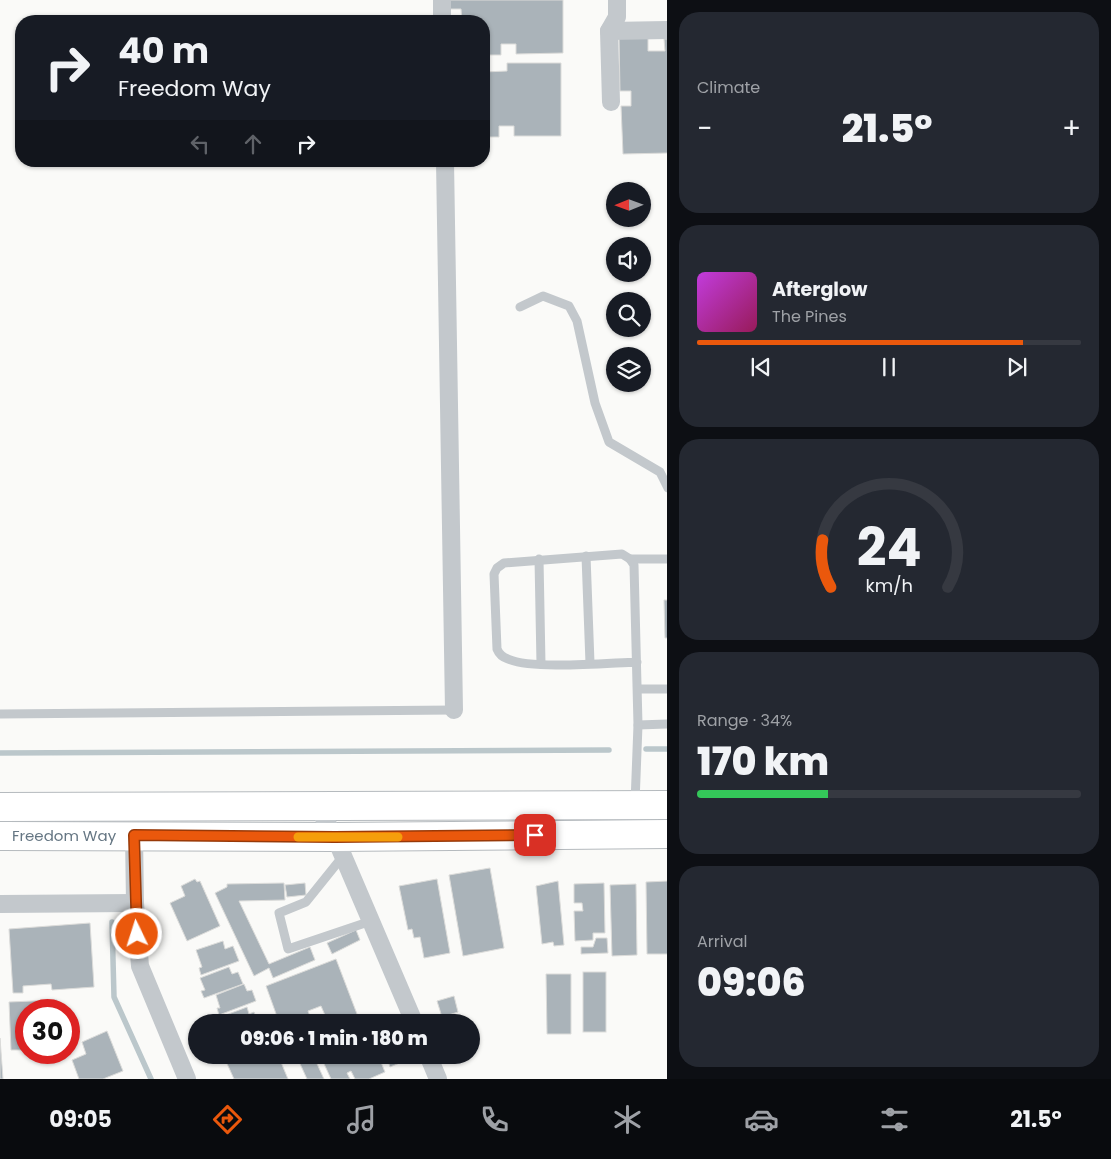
<!DOCTYPE html>
<meta charset="utf-8">
<style>
body{margin:0;font-family:Poppins,sans-serif;background:#242831;color:#f1f3f6;height:100vh;display:flex;flex-direction:column;font-size:19px;white-space:nowrap}
*{box-sizing:border-box;margin:0}
p{font-size:16px;color:#9ea1a6}
.icon{flex:none;width:28px;height:28px;fill:none;stroke:currentColor;stroke-width:2;stroke-linecap:round;stroke-linejoin:round}
.map{position:relative;flex:1;overflow:hidden}
.panel{display:flex;flex-direction:column;gap:12px;padding:12px;background:#0d0f14;width:444px}
.panel>*{flex:none}
.guide{position:absolute;left:15px;top:15px;width:475px;height:152px;border-radius:20px;box-shadow:0 1px 4px #0004;background:#171b24;color:#f1f3f6;overflow:hidden}
.needle{width:32px;rotate:269deg}
.fabs{position:absolute;left:606px;top:182px;display:grid;gap:10px}
.fabs a{display:grid;place-items:center;width:45px;height:45px;border-radius:50%;background:#171b24;box-shadow:0 1px 4px #0004;font-size:25px}
.speed{position:absolute;left:15px;top:999px;display:flex;gap:10px;font-size:25px;font-weight:700;text-align:center}
.speed>*{display:grid;place-content:center;width:65px;height:65px;border-radius:50%;background:#171b24;box-shadow:0 1px 4px #0004;line-height:1}
.speed .limit{border:8px solid #d22;background:#fff;color:#111}
.pin{position:absolute;display:grid;place-items:center;width:42px;height:42px;color:#fff;margin:-21px;border-radius:10px;box-shadow:0 2px 8px #0006}
.me{position:absolute;width:55px;margin:-28px;rotate:356deg;stroke-linejoin:round;filter:drop-shadow(0 0 4px #0008)}
.turn{display:flex;align-items:center;gap:18px;height:105px;padding:0 20px;font-size:22px}
.turn .icon{width:65px;height:65px;stroke-width:2.5}
.turn b{display:block;font-size:35px;line-height:42px}
.lanes{display:flex;align-items:center;height:48px;padding:0 20px;background:#0003;justify-content:center;gap:25px;direction:ltr}
.lanes .off{opacity:.35}
.big{font-size:38px;font-weight:800;line-height:1.1}
.panel .card{flex:1;display:flex;flex-direction:column;justify-content:center;gap:8px;min-width:0;padding:0 18px;border-radius:20px;background:#242831}
.panel .dial{align-items:center;gap:0}
.dial svg{height:130px;overflow:visible;fill:none;stroke:#363941;stroke-width:7;stroke-linecap:round;text-anchor:middle}
.dial text{fill:#f1f3f6;stroke:none}
.song{display:flex;align-items:center;gap:15px}
.cover{width:60px;height:60px;border-radius:8px;background:linear-gradient(135deg,hsl(290 70% 55%),hsl(330 70% 35%))}
.played{height:5px;border-radius:2px;background:linear-gradient(90deg,#ea580c 85%,#363941 85%)}
.keys{display:flex;justify-content:space-around;direction:ltr}
.heat{display:flex;justify-content:space-between;align-items:center;font-size:28px;direction:ltr}
.charge{height:8px;border-radius:4px;background:linear-gradient(90deg,#34c759 34%,#363941 0)}
.trip{position:absolute;left:188px;top:1014px;width:292px;height:50px;border-radius:25px;background:#171b24;box-shadow:0 1px 4px #0004;font-weight:800;line-height:50px;text-align:center}
.tabs{display:flex;height:80px;justify-content:space-around;align-items:center;background:#090b0e;color:#9ea1a6}
.tabs .icon{width:35px;height:35px}
.tabs .on{color:#ea580c}
.tabs b{font-size:22px;color:#f1f3f6}
main{display:flex;flex:1;min-height:0}
.map>svg:first-child{display:block}
.lines{fill:none;stroke-linecap:round;stroke-linejoin:round}
.stream{stroke:#bbc7cb;stroke-width:5.5}
.building{fill:#aab3b9;stroke:#dcdcda}
.primary-casing{stroke:#b5babe;stroke-width:30}
.lane{stroke:#c3c8cc;stroke-width:9}
.street{stroke:#c3c8cc;stroke-width:18}
.primary{stroke:#fff;stroke-width:28}
.route-casing{stroke:#983908;stroke-width:12}
.route{stroke:#ea580c;stroke-width:9}
.slow{stroke:#f59e0b;stroke-width:9}
.labels{text-anchor:middle;dominant-baseline:central;stroke-width:5;stroke-linejoin:round;paint-order:stroke}
.street-label{font-size:15px;fill:#657683;stroke:#fff}
</style>
<main>
<div class="map">
<svg width="668" height="1079" viewBox="0 0 668 1079">
<rect width="100%" height="100%" fill="#fafaf8"/>
<g class="lines">
<g class="stream">
<polyline points="646,749 668,749"/>
<polyline points="0,753 609,750"/>
<polyline points="112,922 114,997 151,1079"/>
</g>
</g>
<g class="building">
<polygon points="450,0 563,0 563,53 516,54 516,44 501,44 501,55 484,55 484,21 462,21 461,9 450,9"/>
<polygon points="648,36 648,51 665,51 664,39 668,39 668,153 623,154 621,106 631,106 631,91 620,91 619,37"/>
<polygon points="507,63 561,63 561,136 514,136 514,126 499,126 499,137 484,137 484,72 507,71"/>
<polygon points="664,600 668,600 668,638 665,638"/>
<polygon points="490,868 504,948 463,956 449,875"/>
<polygon points="195,879 197,882 200,881 220,926 187,941 170,903 185,896 181,886"/>
<polygon points="437,879 450,953 424,958 420,937 414,938 412,929 408,930 399,886"/>
<polygon points="558,881 564,945 554,946 553,942 542,944 536,886"/>
<polygon points="668,881 668,954 647,954 646,882"/>
<polygon points="284,883 285,900 239,901 269,964 310,947 315,960 273,978 269,968 254,976 215,893 227,887 227,884"/>
<polygon points="305,883 306,895 287,897 285,885"/>
<polygon points="604,883 605,933 593,933 593,940 575,941 574,911 583,911 582,903 574,903 574,884"/>
<polygon points="636,884 637,955 612,956 610,885"/>
<polygon points="90,923 94,987 52,990 51,984 23,986 23,993 13,993 9,929"/>
<polygon points="356,930 360,940 332,954 327,943"/>
<polygon points="596,938 607,938 608,953 581,954 581,947 593,947"/>
<polygon points="223,941 225,949 233,946 239,961 201,975 199,968 202,967 196,950"/>
<polygon points="336,959 357,1014 335,1022 328,1022 321,1006 308,1011 312,1022 279,1022 266,986"/>
<polygon points="229,967 232,974 238,972 243,984 204,998 201,991 205,990 200,978"/>
<rect x="583" y="972" width="23" height="60"/>
<polygon points="546,974 571,974 571,1034 547,1034"/>
<polygon points="244,984 247,991 252,990 256,1001 219,1015 217,1008 220,1008 216,995"/>
<polygon points="454,996 458,1012 442,1017 437,1001"/>
<polygon points="57,1000 57,1010 26,1010 26,1050 11,1050 9,1002"/>
<polygon points="247,1007 249,1014 254,1012 258,1022 220,1022 218,1018"/>
<polygon points="107,1031 123,1071 103,1079 79,1079 72,1060 86,1054 82,1042"/>
<polygon points="0,1038 3,1079 0,1079"/>
<polygon points="229,1055 278,1055 288,1079 234,1079 224,1057"/>
<polygon points="296,1055 313,1055 324,1079 307,1079"/>
<polygon points="320,1055 378,1055 385,1072 369,1079 355,1079 351,1071 347,1073 350,1079 331,1079"/>
<polygon points="386,1055 399,1055 402,1062 390,1067"/>
</g>
<g class="lines">
<g class="primary-casing">
<g id="primary">
<polyline points="0,807 668,805"/>
<polyline points="0,836 335,837 668,834"/>
</g>
</g>
<g class="lane">
<polyline points="520,307 543,296 569,306 577,321 595,403 609,442 660,472 668,488"/>
<polyline points="586,556 590,663"/>
<polyline points="539,559 541,664"/>
<polyline points="630,559 668,559"/>
<polyline points="638,689 668,689"/>
<polyline points="0,714 454,710"/>
<polyline points="638,725 668,724"/>
<path d="M635,803L638,725L634,565L630,559L622,554L504,563L497,568L494,574L497,649C499,654 502,657 508,659C533,670 607,663 637,662"/>
<polyline points="343,856 306,902 279,913 288,949 371,921"/>
</g>
<g class="street">
<polyline points="442,0 442,21"/>
<polyline points="609,31 668,30"/>
<polyline points="611,102 609,31 617,17 617,0"/>
<polyline points="445,161 454,710"/>
<polyline points="317,806 335,837 414,1022"/>
<polyline points="134,835 135,903 140,966 187,1079"/>
<polyline points="0,904 135,903"/>
<polyline points="428,1055 438,1079"/>
</g>
<use href="#primary" class="primary"/>
</g>
<g class="lines">
<g class="route-casing">
<polyline id="route" points="137,934 134,835 335,837 535,835"/>
</g>
<use href="#route" class="route"/>
<polyline class="slow" points="298,837 398,837"/>
</g>
<g class="labels">
<g class="street-label">
<text x="64" y="835">Freedom Way</text>
</g>
</g>
</svg>
<div class="fabs">
<a><svg class="needle" viewBox="-14 -14 28 28"><path d="M0-13l5 13h-10z" fill="#e53935"/><path d="M0 13l5-13h-10z" fill="#9ea1a6"/></svg></a>
<a><svg class="icon" aria-label="sound" viewBox="0 0 24 24"><path d="M4 9h4l5-4v14l-5-4H4zM17 9q2 3 0 6"/></svg></a>
<a><svg class="icon" aria-label="search" viewBox="0 0 24 24"><circle cx="10" cy="10" r="6"/><path d="M15 15l6 6"/></svg></a>
<a><svg class="icon" aria-label="layers" viewBox="0 0 24 24"><path d="M12 4l9 5-9 5-9-5zM3 14l9 5 9-5"/></svg></a>
</div>
<div class="speed"><div class="limit">30</div></div>
<div class="pin" style="left:535px;top:835px;background:#d93025"><svg class="icon" aria-label="arrive" viewBox="0 0 24 24"><path d="M6 21V4h12l-3 4 3 4H6"/></svg></div>
<svg class="me" style="left:137px;top:934px" viewBox="-20 -20 40 40"><circle r="17" fill="#ea580c" stroke="#fff" stroke-width="3"/><path d="M0-11L8 9 0 5-8 9z" fill="#fff"/></svg>
<div class="trip">09:06 · 1 min · 180 m</div>
<div class="guide">
<div class="turn"><svg class="icon" aria-label="right" viewBox="0 0 24 24"><path d="M7 20v-9h11M14 6l5 5-5 5"/></svg><div><b>40 m</b>Freedom Way</div></div>
<div class="lanes"><svg class="icon off" aria-label="left" viewBox="0 0 24 24"><path d="M17 20v-9H6M10 6l-5 5 5 5"/></svg><svg class="icon off" aria-label="ahead" viewBox="0 0 24 24"><path d="M12 20V5M6 11l6-6 6 6"/></svg><svg class="icon" aria-label="right" viewBox="0 0 24 24"><path d="M7 20v-9h11M14 6l5 5-5 5"/></svg></div>
</div>
</div>
<section class="panel">
<div class="card"><p>Climate</p>
<div class="heat"><a>−</a><b class="big">21.5°</b><a>+</a></div>
</div>
<div class="card">
<div class="song"><i class="cover"></i><div><b>Afterglow</b><p>The Pines</p></div></div>
<div class="played"></div>
<div class="keys"><svg class="icon" aria-label="previous" viewBox="0 0 24 24"><path d="M18 5L8 12l10 7zM5 5v14"/></svg><svg class="icon" aria-label="pause" viewBox="0 0 24 24"><path d="M8 5v14M16 5v14"/></svg><svg class="icon" aria-label="next" viewBox="0 0 24 24"><path d="M6 5l10 7-10 7zM19 5v14"/></svg></div>
</div>
<div class="card dial"><svg viewBox="0 0 100 80">
<path d="M14 69A42 42 0 1 1 86 69"/>
<path d="M14 69A42 42 0 0 1 9 40" stroke="#ea580c"/>
<text x="50" y="56" font-size="32" font-weight="700">24</text>
<text x="50" y="72" font-size="11">km/h</text>
</svg></div>
<div class="card"><p>Range · 34%</p><b class="big">170 km</b><div class="charge"></div></div>
<div class="card"><p>Arrival</p><b class="big">09:06</b></div>
</section>
</main>
<nav class="tabs">
<b>09:05</b>
<svg class="icon on" aria-label="directions" viewBox="0 0 24 24"><path d="M12 3l9 9-9 9-9-9zM9 14v-3h6M13 9l2 2-2 2"/></svg>
<svg class="icon" aria-label="music" viewBox="0 0 24 24"><path d="M9 18V5l10-2v13"/><circle cx="6" cy="18" r="3"/><circle cx="16" cy="16" r="3"/></svg>
<svg class="icon" aria-label="phone" viewBox="0 0 24 24"><path d="M5 4h4l2 5-3 2q2 4 5 5l2-3 5 2v4C11 20 4 13 5 4z"/></svg>
<svg class="icon" aria-label="climate" viewBox="0 0 24 24"><path d="M12 3v18M4 7l16 10M4 17L20 7"/></svg>
<svg class="icon" aria-label="car" viewBox="0 0 24 24"><path d="M5 17H2v-5l4-1 3-4h7l3 4 3 1v5h-3M9 17h6M6 11h13"/><circle cx="7" cy="17" r="2"/><circle cx="17" cy="17" r="2"/></svg>
<svg class="icon" aria-label="filters" viewBox="0 0 24 24"><path d="M4 7h16M4 17h16"/><circle cx="9" cy="7" r="2"/><circle cx="15" cy="17" r="2"/></svg>
<b>21.5°</b>
</nav>
